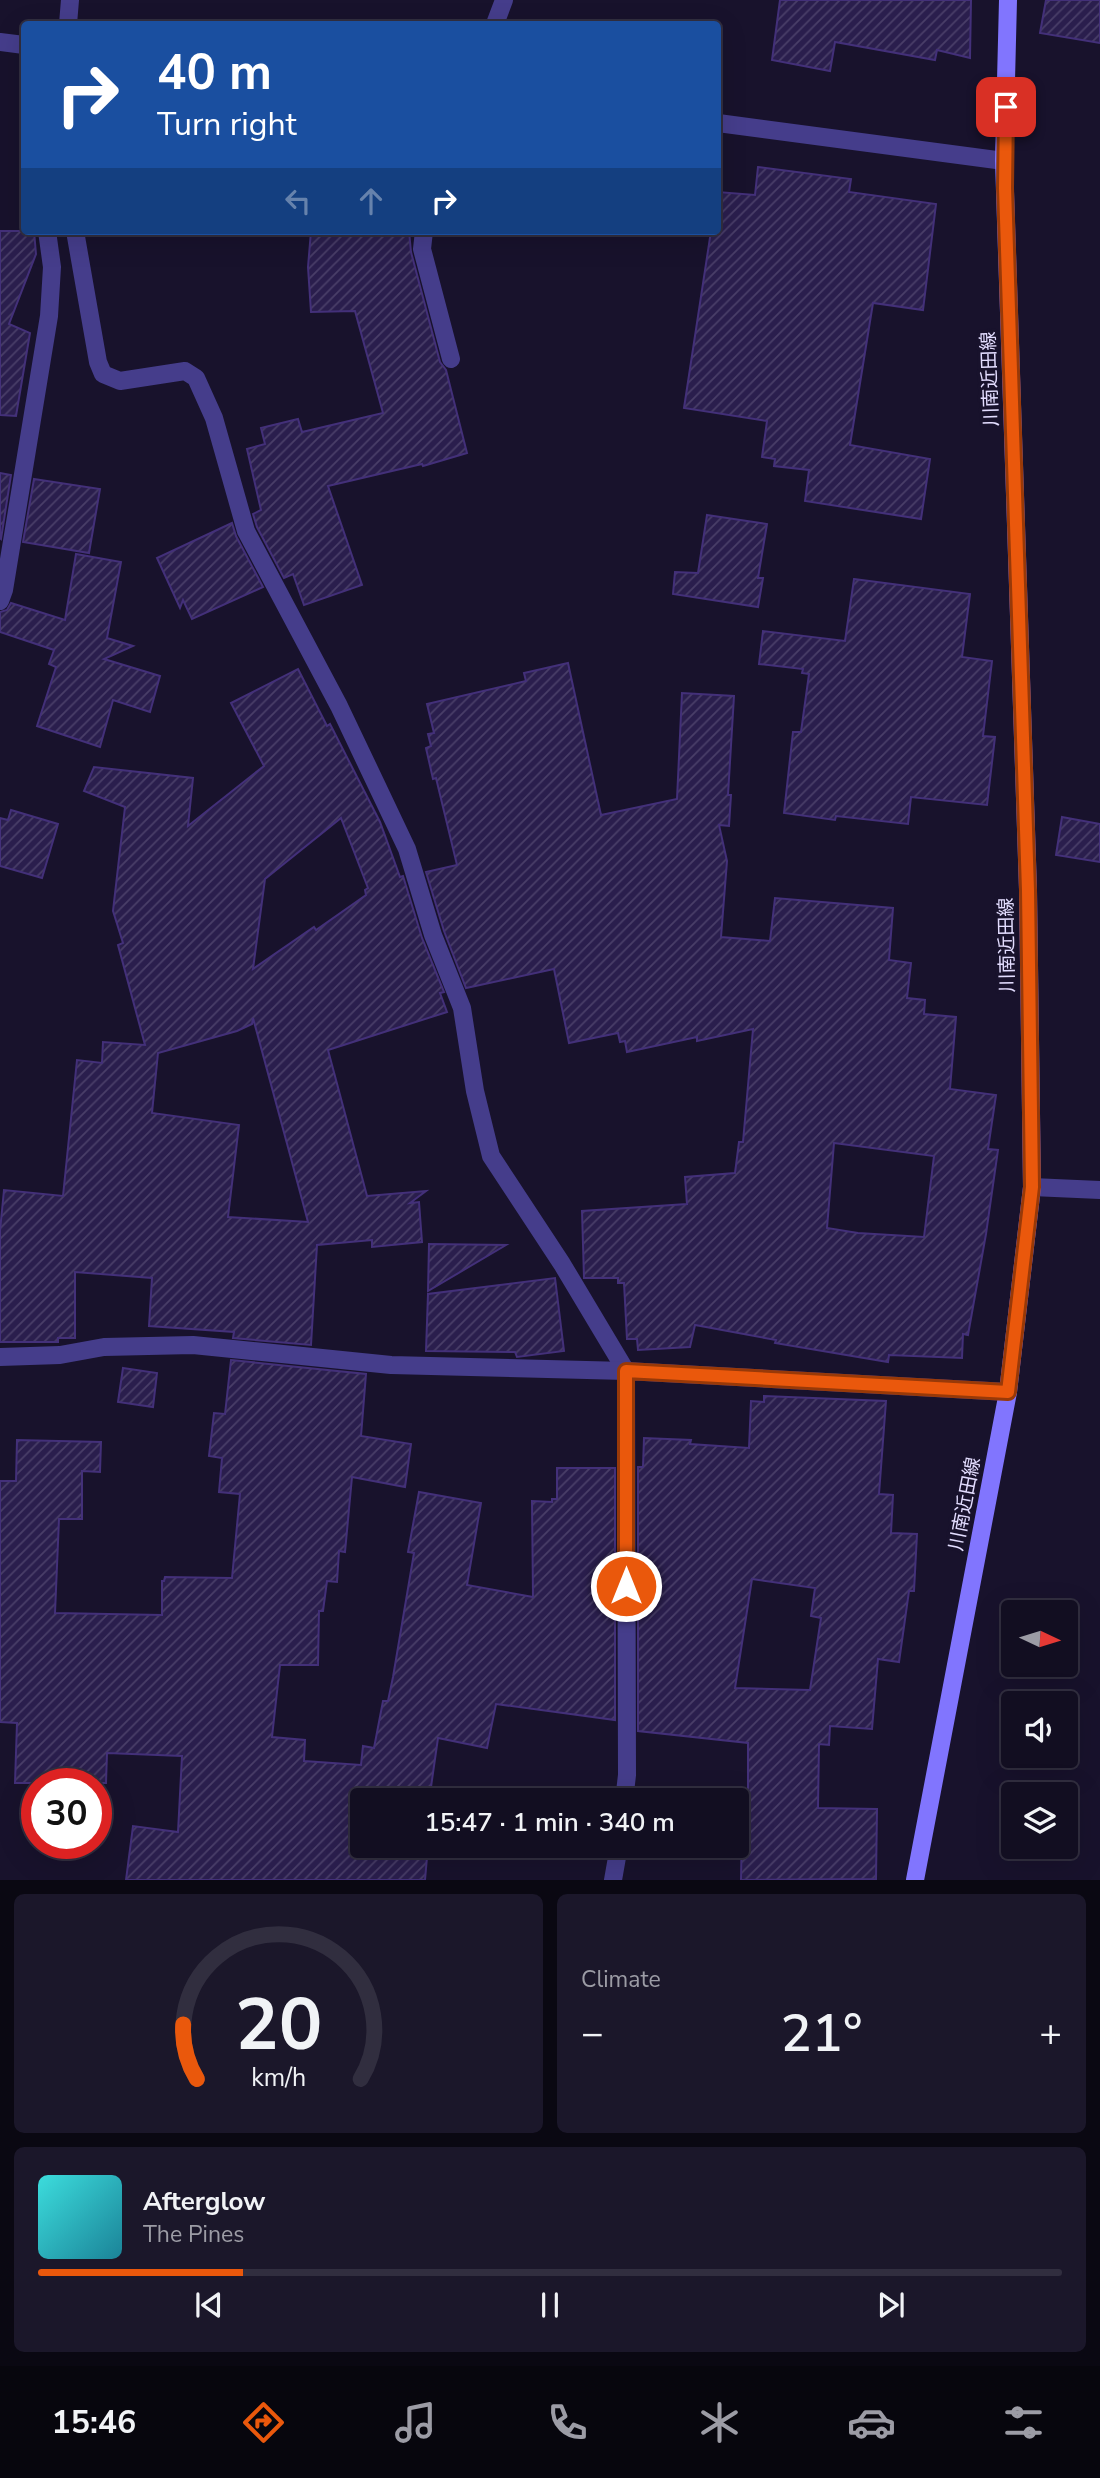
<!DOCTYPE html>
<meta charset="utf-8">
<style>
body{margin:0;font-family:"Nunito Sans","Noto Sans JP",sans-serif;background:#1b172a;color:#f1f3f6;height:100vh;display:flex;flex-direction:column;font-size:26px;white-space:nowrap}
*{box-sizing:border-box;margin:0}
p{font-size:23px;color:#9c9ca5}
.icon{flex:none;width:38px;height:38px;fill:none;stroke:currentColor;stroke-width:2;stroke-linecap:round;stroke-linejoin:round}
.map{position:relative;height:1880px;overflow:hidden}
.sheet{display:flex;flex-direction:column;gap:14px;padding:14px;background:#0a0812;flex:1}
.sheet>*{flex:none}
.hud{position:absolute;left:21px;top:21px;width:700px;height:214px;border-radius:7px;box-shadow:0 7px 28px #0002,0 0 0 2px #312e3f;background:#1a4fa0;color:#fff;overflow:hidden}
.needle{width:46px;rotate:94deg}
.controls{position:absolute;left:1001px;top:1600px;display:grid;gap:14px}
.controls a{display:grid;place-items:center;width:77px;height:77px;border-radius:7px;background:#120e21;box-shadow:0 7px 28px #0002,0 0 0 2px #312e3f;font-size:35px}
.speed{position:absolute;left:21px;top:1768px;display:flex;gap:14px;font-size:35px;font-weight:700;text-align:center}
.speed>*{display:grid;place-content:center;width:91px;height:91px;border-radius:50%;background:#120e21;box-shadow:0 7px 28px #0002,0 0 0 2px #312e3f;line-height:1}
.speed .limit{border:10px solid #d22;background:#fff;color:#111}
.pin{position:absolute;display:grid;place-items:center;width:60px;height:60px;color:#fff;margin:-30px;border-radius:14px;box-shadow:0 4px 10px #0006}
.me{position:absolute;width:77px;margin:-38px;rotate:0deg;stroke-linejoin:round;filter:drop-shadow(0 0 5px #0008)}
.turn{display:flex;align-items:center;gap:24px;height:147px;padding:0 21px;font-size:32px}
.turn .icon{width:91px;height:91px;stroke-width:2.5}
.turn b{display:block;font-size:49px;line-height:60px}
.lanes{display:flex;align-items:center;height:66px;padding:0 21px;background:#0003;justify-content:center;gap:35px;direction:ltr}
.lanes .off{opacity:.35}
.big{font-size:52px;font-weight:600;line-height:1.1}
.sheet .tile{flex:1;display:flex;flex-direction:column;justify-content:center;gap:10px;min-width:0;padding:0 24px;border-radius:10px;background:#1b172a}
.sheet .dial{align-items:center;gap:0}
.dial svg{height:182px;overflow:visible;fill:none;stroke:#312e3f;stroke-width:7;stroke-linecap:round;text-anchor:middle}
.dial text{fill:#f1f3f6;stroke:none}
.song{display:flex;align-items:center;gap:21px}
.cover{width:84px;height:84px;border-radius:10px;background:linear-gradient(135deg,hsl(180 70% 55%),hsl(190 70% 35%))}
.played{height:7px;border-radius:4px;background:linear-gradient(90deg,#ea580c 20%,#312e3f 20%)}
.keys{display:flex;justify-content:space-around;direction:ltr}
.heat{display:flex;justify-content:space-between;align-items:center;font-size:38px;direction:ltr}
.sheet .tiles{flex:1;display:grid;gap:14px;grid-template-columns:1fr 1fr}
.tile:last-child{grid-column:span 2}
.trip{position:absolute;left:350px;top:1788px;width:399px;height:70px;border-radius:7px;background:#120e21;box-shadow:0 7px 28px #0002,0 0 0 2px #312e3f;font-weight:600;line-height:70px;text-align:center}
.dock{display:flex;height:112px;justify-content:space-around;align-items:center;background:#07060d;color:#9c9ca5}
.dock .icon{width:49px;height:49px}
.dock .selected{color:#ea580c}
.dock b{font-size:32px;color:#f1f3f6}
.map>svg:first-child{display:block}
.building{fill:url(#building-hatch);stroke:#433079;stroke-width:2;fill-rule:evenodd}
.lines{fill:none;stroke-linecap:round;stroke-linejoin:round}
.minor{stroke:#453d8b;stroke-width:18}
.secondary{stroke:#8175fe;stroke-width:18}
.route-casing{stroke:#983908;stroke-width:18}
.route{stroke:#ea580c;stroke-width:12}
.labels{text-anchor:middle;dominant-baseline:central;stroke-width:7;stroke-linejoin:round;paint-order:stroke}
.street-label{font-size:19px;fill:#e3ddff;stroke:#18122c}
</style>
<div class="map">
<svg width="1100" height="1880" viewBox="0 0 1100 1880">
<defs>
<pattern id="building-hatch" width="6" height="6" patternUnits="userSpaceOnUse" patternTransform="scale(1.75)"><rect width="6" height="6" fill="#2a1e4d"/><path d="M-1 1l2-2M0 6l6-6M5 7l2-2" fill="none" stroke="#493e68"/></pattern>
</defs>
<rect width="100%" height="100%" fill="#18122c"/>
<g class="building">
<polygon points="780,0 971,0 970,58 937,50 935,60 835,42 830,71 772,60"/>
<polygon points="1046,0 1100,0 1100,43 1040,33"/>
<polygon points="758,167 851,179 849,192 936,204 923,310 873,303 850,445 930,459 921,519 805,501 809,470 774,466 775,459 762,457 767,421 684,408 711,231 718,231 718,192 755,195"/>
<polygon points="0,231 34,231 36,254 9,324 30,333 16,416 0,415"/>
<polygon points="311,231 409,231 411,252 440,362 446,370 467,453 423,466 422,464 328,486 362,585 304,605 293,574 284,578 257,527 253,514 261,510 247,449 265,444 261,428 298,419 302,432 383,413 355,311 311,312 308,267"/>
<polygon points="0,473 11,475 1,539 0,538"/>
<polygon points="34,479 100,489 89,553 23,542"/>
<polygon points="707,515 767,524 758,578 763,578 758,607 673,594 675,572 698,573"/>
<polygon points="232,523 236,536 263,587 192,619 183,600 180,608 157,558"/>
<polygon points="76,554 121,562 107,638 133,646 104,659 160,676 150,712 113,700 100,747 37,726 56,667 49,664 54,650 0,632 0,612 7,610 11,603 65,620"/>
<polygon points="854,579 970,594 962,657 992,661 983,736 995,737 987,805 911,797 908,824 836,816 835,820 784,813 793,732 801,732 809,674 802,673 803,669 759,664 763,631 845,641"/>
<path d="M568,663L601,815L677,799L682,693L734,696L728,795H731L729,826L719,825L727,861L721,937L770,941L775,898L893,908L889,960L911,963L907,998L925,1000L924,1014L956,1017L950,1089L996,1095L988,1149L998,1150L986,1234L968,1335L963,1334L962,1358L889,1355L888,1362L775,1343L776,1340L695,1325L690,1347L638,1350L637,1339H627L624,1283H618V1278H584L582,1211L687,1204L685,1177L735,1173L739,1142H743L753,1029L697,1041V1037L627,1052L625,1041L620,1042L618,1033L569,1043L554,969L466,988L444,931L426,872L457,865L436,778L433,779L426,748L431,746L428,734L434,733L427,704L526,681L524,673ZM834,1143L934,1156L924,1237L858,1233L827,1228Z"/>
<path d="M298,669L327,726L330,724L380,822L400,877L403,876L422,938L444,992L440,993L447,1012L328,1050L367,1196L426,1191L410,1203L419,1202L422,1242L372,1247V1240L317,1245L311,1345L233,1338L234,1332L149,1326L152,1278L75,1272V1338H58V1342H0V1231L4,1190L63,1196L77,1060L102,1063L103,1042L145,1045L118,945L123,943L113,911L125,807L84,791L94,767L193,778L188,826L264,766L231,703ZM341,818L368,888L365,890L366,895L316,930L314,927L253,969L265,879ZM253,1018L289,1151L308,1222L228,1217L239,1125L152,1113L158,1053L237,1031L252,1024Z"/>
<polygon points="11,810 58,824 42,878 0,866 0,818 8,820"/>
<polygon points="1062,817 1100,824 1100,862 1056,855"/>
<polygon points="429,1244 506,1245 428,1291"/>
<polygon points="555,1278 564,1351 517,1357 515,1352 426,1351 428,1294"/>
<polygon points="231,1360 366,1374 361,1436 411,1444 405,1487 352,1477 345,1552 339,1551 337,1582 327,1581 323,1611 319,1611 318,1665 280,1665 272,1737 305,1740 304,1761 361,1765 363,1746 374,1748 383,1701 388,1701 393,1677 414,1553 408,1552 419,1492 481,1503 467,1585 533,1597 532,1501 552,1502 552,1499 557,1499 557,1468 615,1468 615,1720 496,1704 487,1748 438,1738 429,1801 362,1801 362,1846 428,1846 425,1880 126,1880 133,1826 178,1832 182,1756 107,1753 106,1783 15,1783 17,1723 0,1722 0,1481 16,1481 17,1440 101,1442 100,1472 82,1471 82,1519 59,1519 55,1613 162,1615 162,1581 164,1581 165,1577 232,1578 240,1494 219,1492 222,1458 209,1456 214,1413 225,1414"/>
<polygon points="123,1368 157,1373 153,1407 118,1402"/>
<path d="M764,1396L886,1401L879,1494L893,1495L891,1533L917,1534L914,1591H909L899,1662L878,1659L872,1729L830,1726L829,1745L819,1744L818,1808L877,1809L876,1879L741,1880L742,1822H748V1743L638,1731V1467H643L644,1438L691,1440L690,1444L749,1448L751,1401L764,1402ZM752,1579L815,1588L811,1616L821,1618L810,1690L735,1688Z"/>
</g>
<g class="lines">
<g class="minor">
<polyline points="68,24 70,0"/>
<polyline points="495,24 504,0"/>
<polyline points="0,42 24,45"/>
<polyline points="718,123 1004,161"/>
<polyline points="75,231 98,362 103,374 120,381 185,371 196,378 214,418 246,531 339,706 407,849 433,935 462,1008 475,1091 491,1156 562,1264 626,1371 627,1775 624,1801"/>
<polyline points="424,231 422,249 451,359"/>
<polyline points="0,601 4,590 49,316 52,267 47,231"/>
<polyline points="1032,1187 1100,1190"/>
<polyline points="0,1357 60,1355 104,1347 193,1345 391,1365 626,1371 1008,1392"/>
<polyline points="613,1880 619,1846"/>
</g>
<polyline class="secondary" points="915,1880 1008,1392 1032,1187 1028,890 1004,161 1008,0"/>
</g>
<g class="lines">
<g class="route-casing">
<polyline id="route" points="626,1586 626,1371 1008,1392 1032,1187 1028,890 1005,188 1006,107"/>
</g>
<use href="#route" class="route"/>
</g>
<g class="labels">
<g class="street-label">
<text transform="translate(990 379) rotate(-92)">川南近田線</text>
<text transform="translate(1007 945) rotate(-91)">川南近田線</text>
<text transform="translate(965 1504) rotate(-79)">川南近田線</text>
</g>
</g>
</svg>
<div class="controls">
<a><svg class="needle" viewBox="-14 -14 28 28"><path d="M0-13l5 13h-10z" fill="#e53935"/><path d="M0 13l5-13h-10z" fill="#9c9ca5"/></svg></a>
<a><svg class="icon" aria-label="sound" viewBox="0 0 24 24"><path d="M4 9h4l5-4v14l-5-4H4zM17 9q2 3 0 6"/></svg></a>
<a><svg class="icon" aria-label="layers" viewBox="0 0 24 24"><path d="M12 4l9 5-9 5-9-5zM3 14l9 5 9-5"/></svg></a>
</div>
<div class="speed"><div class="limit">30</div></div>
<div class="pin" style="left:1006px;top:107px;background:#d93025"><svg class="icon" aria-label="arrive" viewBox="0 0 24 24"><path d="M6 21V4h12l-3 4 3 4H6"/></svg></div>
<svg class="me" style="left:626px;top:1586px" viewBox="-20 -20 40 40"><circle r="17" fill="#ea580c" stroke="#fff" stroke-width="3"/><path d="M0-11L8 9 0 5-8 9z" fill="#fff"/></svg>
<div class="trip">15:47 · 1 min · 340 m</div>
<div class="hud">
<div class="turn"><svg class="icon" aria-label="right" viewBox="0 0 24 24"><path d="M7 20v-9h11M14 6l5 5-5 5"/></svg><div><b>40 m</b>Turn right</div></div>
<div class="lanes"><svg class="icon off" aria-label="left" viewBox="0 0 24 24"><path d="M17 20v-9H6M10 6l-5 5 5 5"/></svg><svg class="icon off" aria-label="ahead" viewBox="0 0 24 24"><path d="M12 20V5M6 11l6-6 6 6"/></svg><svg class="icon" aria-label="right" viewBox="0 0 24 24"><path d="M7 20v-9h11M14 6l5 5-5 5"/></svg></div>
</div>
</div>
<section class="sheet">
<div class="tiles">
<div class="tile dial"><svg viewBox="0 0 100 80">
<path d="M14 69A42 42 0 1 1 86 69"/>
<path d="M14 69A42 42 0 0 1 8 45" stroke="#ea580c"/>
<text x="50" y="56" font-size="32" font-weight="700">20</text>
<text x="50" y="72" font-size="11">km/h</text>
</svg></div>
<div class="tile"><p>Climate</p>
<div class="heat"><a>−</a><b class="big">21°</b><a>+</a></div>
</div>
<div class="tile">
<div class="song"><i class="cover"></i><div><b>Afterglow</b><p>The Pines</p></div></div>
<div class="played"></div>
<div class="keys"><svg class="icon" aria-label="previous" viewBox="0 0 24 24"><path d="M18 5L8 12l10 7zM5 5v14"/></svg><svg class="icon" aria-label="pause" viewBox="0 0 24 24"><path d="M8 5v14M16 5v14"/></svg><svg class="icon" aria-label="next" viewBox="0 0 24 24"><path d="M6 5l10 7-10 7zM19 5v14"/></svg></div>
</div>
</div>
</section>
<nav class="dock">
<b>15:46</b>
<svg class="icon selected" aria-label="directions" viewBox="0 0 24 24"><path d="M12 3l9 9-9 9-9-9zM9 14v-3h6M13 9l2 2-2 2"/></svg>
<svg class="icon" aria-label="music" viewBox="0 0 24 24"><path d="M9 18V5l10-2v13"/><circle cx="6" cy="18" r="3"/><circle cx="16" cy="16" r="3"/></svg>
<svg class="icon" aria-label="phone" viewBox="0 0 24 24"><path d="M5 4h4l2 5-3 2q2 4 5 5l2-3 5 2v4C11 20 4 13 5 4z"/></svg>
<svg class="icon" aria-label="climate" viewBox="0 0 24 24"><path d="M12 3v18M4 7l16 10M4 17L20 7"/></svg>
<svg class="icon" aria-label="car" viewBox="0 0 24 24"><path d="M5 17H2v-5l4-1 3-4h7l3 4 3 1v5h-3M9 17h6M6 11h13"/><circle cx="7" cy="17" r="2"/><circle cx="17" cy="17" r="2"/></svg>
<svg class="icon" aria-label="filters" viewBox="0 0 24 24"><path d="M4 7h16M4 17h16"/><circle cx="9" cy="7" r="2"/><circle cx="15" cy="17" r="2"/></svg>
</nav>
